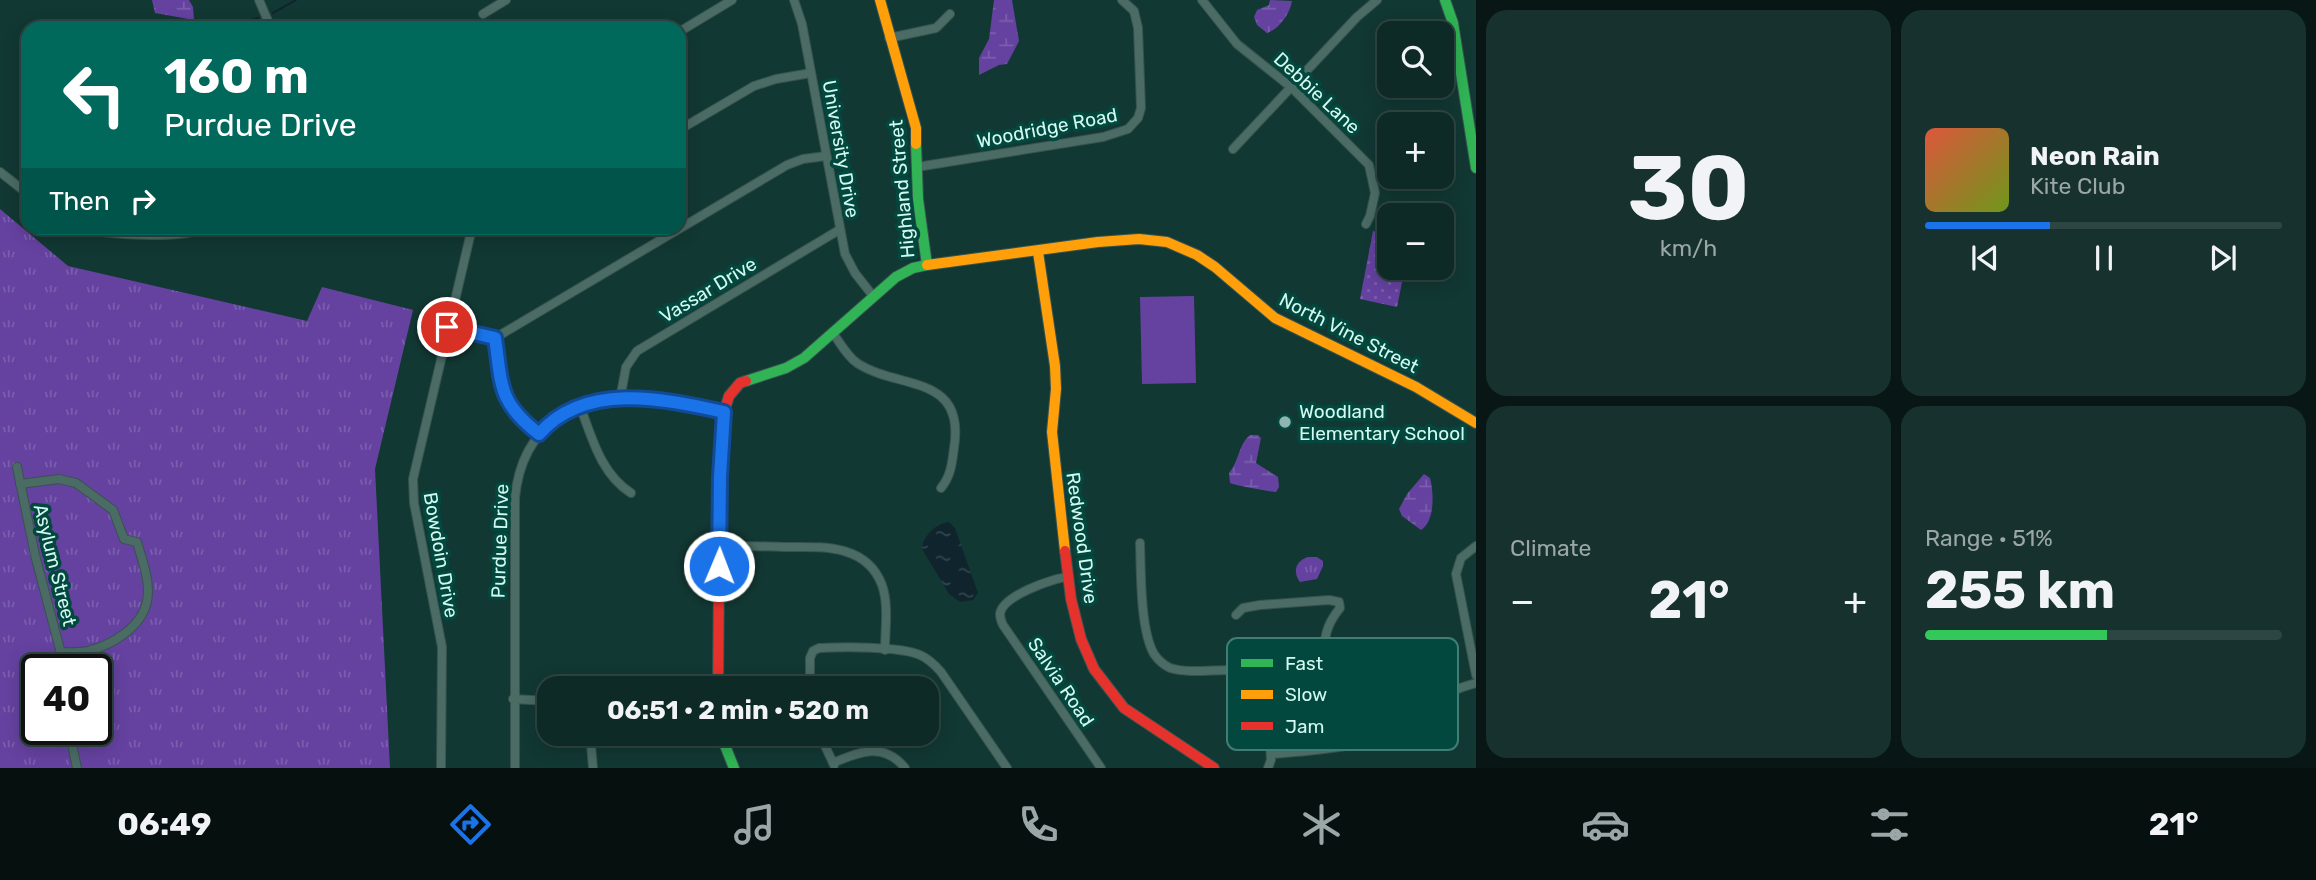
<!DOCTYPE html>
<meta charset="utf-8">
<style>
body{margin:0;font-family:Rubik,sans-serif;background:#17322e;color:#f1f3f6;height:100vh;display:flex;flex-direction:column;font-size:26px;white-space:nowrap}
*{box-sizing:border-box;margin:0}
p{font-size:23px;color:#9ba7a7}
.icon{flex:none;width:38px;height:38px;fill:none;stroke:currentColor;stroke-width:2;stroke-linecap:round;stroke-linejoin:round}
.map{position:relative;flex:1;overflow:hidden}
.details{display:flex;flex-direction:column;gap:10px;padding:10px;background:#081715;width:840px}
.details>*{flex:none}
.banner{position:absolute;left:21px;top:21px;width:665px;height:214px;border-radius:21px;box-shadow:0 4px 18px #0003,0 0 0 2px #2e4643;background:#00695c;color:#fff;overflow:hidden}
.tools{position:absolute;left:1377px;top:21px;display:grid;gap:14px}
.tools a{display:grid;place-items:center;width:77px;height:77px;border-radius:14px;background:#0e2a26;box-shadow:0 4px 18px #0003,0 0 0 2px #2e4643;font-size:35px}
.speed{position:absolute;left:21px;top:654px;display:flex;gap:14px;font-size:35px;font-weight:700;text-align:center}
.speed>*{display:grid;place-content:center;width:91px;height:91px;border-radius:50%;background:#0e2a26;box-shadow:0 4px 18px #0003,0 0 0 2px #2e4643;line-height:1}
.speed .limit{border:4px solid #111;border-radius:10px;background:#fff;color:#111}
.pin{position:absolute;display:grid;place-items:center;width:60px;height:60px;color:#fff;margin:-30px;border:4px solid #fff;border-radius:50%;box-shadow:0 2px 7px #0007}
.me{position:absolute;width:77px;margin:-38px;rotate:1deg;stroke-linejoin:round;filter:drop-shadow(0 0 5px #0008)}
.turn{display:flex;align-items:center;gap:24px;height:147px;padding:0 28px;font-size:32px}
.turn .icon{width:91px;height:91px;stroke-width:2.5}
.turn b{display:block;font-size:49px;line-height:60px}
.then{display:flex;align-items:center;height:66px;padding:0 28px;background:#0003;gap:14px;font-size:26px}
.big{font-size:52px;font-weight:700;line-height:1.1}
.details .tile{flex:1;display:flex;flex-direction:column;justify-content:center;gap:10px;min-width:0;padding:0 24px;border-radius:21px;background:#17322e}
.details .dial{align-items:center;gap:0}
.dial b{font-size:91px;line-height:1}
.song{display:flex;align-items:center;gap:21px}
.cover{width:84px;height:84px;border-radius:10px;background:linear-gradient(135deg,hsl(10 70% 55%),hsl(80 70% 35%))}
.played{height:7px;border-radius:4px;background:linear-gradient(90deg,#1a73e8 35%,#2e4643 35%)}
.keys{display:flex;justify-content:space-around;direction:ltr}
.heat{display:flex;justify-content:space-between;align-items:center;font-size:38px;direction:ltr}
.charge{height:10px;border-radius:5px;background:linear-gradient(90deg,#34c759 51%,#2e4643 0)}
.details .tiles{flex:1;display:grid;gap:10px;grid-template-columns:repeat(2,1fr)}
.trip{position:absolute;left:537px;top:676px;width:402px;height:70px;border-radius:21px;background:#0e2a26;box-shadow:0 4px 18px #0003,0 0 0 2px #2e4643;font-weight:700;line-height:70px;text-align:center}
.dock{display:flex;height:112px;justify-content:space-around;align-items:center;background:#06110f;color:#9ba7a7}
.dock .icon{width:49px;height:49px}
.dock .selected{color:#1a73e8}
.dock b{font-size:32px;color:#f1f3f6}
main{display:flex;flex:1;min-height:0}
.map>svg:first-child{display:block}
.grass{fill:url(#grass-dots)}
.wetland{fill:url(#wetland-marsh)}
.park{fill:url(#park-tufts);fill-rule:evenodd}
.garden{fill:#6542a0}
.water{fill:url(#water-ripples)}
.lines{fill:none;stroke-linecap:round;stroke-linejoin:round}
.stream{stroke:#10242e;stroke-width:2}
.street-casing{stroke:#37534e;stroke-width:10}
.fast-casing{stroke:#37534e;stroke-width:12}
.slow-casing{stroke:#37534e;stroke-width:12}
.jam-casing{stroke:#37534e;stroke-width:12}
.street{stroke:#4b6b65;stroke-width:8}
.fast{stroke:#30b455;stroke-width:10}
.slow{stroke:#ff9f0a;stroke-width:10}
.jam{stroke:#e5322d;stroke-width:10}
.route-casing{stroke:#114b97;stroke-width:18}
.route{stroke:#1a73e8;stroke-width:12}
.poi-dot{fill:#8fb5ae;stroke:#02483e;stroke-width:2.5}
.labels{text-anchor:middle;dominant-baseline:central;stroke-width:7;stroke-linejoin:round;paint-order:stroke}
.street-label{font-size:19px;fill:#d3f9f0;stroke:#02483e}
.poi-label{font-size:19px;fill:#d3f9f0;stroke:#02483e;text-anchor:start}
.key{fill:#02483e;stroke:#417d73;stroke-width:2}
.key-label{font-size:19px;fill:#d3f9f0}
</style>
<main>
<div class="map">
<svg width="1476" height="768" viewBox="0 0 1476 768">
<defs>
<pattern id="grass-dots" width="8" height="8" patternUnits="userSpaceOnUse" patternTransform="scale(1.75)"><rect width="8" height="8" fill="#6542a0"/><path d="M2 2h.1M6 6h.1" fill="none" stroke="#7a5eae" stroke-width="1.8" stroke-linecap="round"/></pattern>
<pattern id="wetland-marsh" width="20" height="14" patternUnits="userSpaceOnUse" patternTransform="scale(1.75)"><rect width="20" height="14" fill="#6542a0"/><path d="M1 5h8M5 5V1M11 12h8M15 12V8" fill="none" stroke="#7a5eae"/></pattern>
<pattern id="park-tufts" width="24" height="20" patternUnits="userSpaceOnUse" patternTransform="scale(1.75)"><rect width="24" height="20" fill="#6542a0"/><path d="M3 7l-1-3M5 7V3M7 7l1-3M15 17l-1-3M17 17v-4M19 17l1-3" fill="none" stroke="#7a5eae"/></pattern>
<pattern id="water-ripples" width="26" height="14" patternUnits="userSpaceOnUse" patternTransform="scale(1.75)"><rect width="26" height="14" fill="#10242e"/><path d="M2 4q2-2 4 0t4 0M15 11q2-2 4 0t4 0" fill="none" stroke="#32454d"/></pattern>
</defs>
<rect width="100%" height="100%" fill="#123833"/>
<polygon class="grass" points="1373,231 1389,235 1390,268 1405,268 1397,307 1360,299"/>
<g class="wetland">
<polygon points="152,0 189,0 193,7 194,20 155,13"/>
<polygon points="994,0 1012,0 1019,41 1007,64 999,65 979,75 979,58 989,39"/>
<path d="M1270,0L1292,1C1290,14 1279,29 1267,33L1257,25L1254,17L1257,10L1269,5Z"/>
<path d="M1250,435H1258L1261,438L1256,463L1278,477L1279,487L1276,492C1272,492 1233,485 1230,483L1229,473C1239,462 1238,445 1250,435Z"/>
<path d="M1424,474L1430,478C1434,493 1435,521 1421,530L1402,516L1399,509L1407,494Z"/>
</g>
<g class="park">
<path d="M0,209L68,266L307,321L322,287L413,310L375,469L390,768H0ZM37,670H96V730H37Z"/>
<path d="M1308,557H1317L1323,561V566L1317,579L1300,582C1292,571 1296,561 1308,557Z"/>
</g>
<polygon class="garden" points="1194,296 1196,383 1142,384 1140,297"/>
<path class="water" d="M949,522L955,528L978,593L973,600L960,602L949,594L922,549C922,537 936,523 949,522Z"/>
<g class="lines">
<g class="stream">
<polyline points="273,13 296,0"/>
<polyline points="223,28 258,18"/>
</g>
<g class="street-casing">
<g id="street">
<polyline points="259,0 271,28"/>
<polyline points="794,0 802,24 845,254 855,273 873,296"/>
<polyline points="1202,0 1237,44 1292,88 1369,165 1375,193 1370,216 1366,224"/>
<polyline points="483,14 506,0"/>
<polyline points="679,32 732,0"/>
<polyline points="889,38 936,28 950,14"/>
<polyline points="679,130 754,86 776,79 811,73"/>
<polyline points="1233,149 1357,17 1377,0"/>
<polyline points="917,167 1103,137 1128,129 1138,118 1141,108 1138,28 1134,11 1122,0"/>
<polyline points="0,172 28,194"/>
<path d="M79,228C106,234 181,240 204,228"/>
<polyline points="471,230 496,232 516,228"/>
<polyline points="447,328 495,338 787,165 803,159 826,156"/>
<path d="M833,333C840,343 847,356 857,363C898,390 966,373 954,448C952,463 951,476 941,488"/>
<path d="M495,338C503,386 498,402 539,434"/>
<polyline points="620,399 626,367 637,351 839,230"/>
<path d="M580,406C592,438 601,474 631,493"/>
<polyline points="17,467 35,555 62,657 63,670"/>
<path d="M20,484L59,479L76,483L113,510L124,539L137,542C142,560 151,582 147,601C142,627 112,645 88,651C79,653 70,652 61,652"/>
<path d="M1140,543C1141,571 1140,630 1154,654C1158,660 1164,665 1170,668C1190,674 1215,669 1235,670C1257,671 1277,676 1299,676C1317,676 1341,668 1357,679C1376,691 1379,716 1383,736"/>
<path d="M719,546C741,546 762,546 784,547C821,547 866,543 882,585C889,605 885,629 885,650"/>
<polyline points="1476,546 1461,558 1456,574 1476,675"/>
<path d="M1068,577C1053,578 1002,596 1000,614C1000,617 1002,623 1003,625L1101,768"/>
<path d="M1236,615L1243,608L1260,605L1329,600L1339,602L1340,608C1321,631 1325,645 1324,674"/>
<polyline points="1266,675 1271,760 1268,768"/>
<path d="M810,688V658L813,651L819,648C842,647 899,646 920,655C929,659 935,665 941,672L1007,768"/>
<polyline points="513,699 550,701"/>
<polyline points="69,730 77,768"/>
<polyline points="590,733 593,768"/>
<polyline points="819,733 834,765"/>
<path d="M1271,754C1311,751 1374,746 1409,727C1418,722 1423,715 1429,708C1442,694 1457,688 1476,683"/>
<path d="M833,763C860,751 884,742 905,768"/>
<polyline points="441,768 442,647 414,503 413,479 472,228"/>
<path d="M515,768V498C522,423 578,393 649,398C675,400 700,407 724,412"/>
</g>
</g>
<g class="fast-casing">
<g id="fast">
<polyline points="1445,0 1453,23 1476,168"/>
<polyline points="746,381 786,368 804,358 896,277 913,268 927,265 918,199 916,144"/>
<polyline points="720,733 734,768"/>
</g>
</g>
<g class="slow-casing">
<g id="slow">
<polyline points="880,0 916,128 916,144"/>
<polyline points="1038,252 1055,366 1056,389 1052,432 1065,551"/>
<polyline points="927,265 1098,242 1139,239 1167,242 1197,255 1215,267 1275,318 1416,387 1476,423"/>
</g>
</g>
<g class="jam-casing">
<g id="jam">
<polyline points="1065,551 1071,599 1081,639 1094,669 1124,708 1214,768"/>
<polyline points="718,688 720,459 724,412 729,396 740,383 746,381"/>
</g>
</g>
<use href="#street" class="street"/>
<use href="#fast" class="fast"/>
<use href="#slow" class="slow"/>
<use href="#jam" class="jam"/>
</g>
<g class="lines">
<g class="route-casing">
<path id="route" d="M447,327L495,338C502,386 498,402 539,434C586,381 664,399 724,412L720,477L719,566"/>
</g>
<use href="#route" class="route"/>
</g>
<circle class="poi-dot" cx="1285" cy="422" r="7"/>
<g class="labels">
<g class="street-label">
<text transform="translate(1317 93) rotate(43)">Debbie Lane</text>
<text transform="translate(1047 128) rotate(-11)">Woodridge Road</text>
<text transform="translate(841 149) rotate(80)">University Drive</text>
<text transform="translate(902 189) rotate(-95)">Highland Street</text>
<text transform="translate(708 290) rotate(-31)">Vassar Drive</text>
<text transform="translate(1349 333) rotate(27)">North Vine Street</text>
<text transform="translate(1082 538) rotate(82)">Redwood Drive</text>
<text transform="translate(500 541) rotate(-88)">Purdue Drive</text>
<text transform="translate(441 555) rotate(80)">Bowdoin Drive</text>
<text transform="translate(55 565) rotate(76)">Asylum Street</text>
<text transform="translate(1061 682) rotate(56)">Salvia Road</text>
</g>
<g class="poi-label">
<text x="1299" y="411">Woodland<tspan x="1299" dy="22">Elementary School</tspan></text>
</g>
</g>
<rect x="1227" y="638" width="231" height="112" rx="10" class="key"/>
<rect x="1241" y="659" width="32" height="8" fill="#30b455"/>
<rect x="1241" y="690" width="32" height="9" fill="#ff9f0a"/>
<rect x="1241" y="722" width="32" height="8" fill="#e5322d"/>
<g class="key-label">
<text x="1285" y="670">Fast</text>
<text x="1285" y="701">Slow</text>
<text x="1285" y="733">Jam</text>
</g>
</svg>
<div class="tools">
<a><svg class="icon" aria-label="search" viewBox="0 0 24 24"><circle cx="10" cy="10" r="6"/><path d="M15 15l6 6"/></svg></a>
<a>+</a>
<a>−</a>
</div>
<div class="speed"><div class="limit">40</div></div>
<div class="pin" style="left:447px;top:327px;background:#d93025"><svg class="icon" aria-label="arrive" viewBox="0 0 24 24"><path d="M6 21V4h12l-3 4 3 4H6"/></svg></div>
<svg class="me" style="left:719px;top:566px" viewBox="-20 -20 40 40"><circle r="17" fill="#1a73e8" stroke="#fff" stroke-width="3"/><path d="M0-11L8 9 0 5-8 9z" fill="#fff"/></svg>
<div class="trip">06:51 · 2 min · 520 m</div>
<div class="banner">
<div class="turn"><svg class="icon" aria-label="left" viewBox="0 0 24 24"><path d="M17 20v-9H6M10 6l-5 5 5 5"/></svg><div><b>160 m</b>Purdue Drive</div></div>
<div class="then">Then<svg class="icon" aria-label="right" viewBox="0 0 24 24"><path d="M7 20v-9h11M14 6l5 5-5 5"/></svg></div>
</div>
</div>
<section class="details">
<div class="tiles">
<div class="tile dial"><b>30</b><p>km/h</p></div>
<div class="tile">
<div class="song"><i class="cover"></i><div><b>Neon Rain</b><p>Kite Club</p></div></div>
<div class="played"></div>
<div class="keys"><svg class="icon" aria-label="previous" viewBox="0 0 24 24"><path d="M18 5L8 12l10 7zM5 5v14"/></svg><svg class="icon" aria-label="pause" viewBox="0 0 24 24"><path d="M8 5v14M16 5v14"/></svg><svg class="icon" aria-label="next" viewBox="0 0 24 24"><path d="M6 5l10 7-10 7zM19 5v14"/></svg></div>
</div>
<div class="tile"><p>Climate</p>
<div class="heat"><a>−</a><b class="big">21°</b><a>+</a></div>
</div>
<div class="tile"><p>Range · 51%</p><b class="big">255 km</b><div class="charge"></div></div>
</div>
</section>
</main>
<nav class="dock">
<b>06:49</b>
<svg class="icon selected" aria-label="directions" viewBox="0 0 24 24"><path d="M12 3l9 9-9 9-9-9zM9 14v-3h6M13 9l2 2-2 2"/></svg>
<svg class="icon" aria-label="music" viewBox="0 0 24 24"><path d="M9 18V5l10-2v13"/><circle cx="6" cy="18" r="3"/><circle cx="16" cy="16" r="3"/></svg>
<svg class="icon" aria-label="phone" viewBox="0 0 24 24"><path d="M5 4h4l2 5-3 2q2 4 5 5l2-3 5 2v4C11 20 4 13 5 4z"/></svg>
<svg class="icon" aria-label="climate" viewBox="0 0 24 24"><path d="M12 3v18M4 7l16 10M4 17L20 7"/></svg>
<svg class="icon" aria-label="car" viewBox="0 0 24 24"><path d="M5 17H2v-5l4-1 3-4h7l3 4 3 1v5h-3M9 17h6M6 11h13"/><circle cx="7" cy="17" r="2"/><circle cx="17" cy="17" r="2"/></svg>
<svg class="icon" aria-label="filters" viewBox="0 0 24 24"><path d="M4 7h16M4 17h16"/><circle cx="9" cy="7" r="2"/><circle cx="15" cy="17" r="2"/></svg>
<b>21°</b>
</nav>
